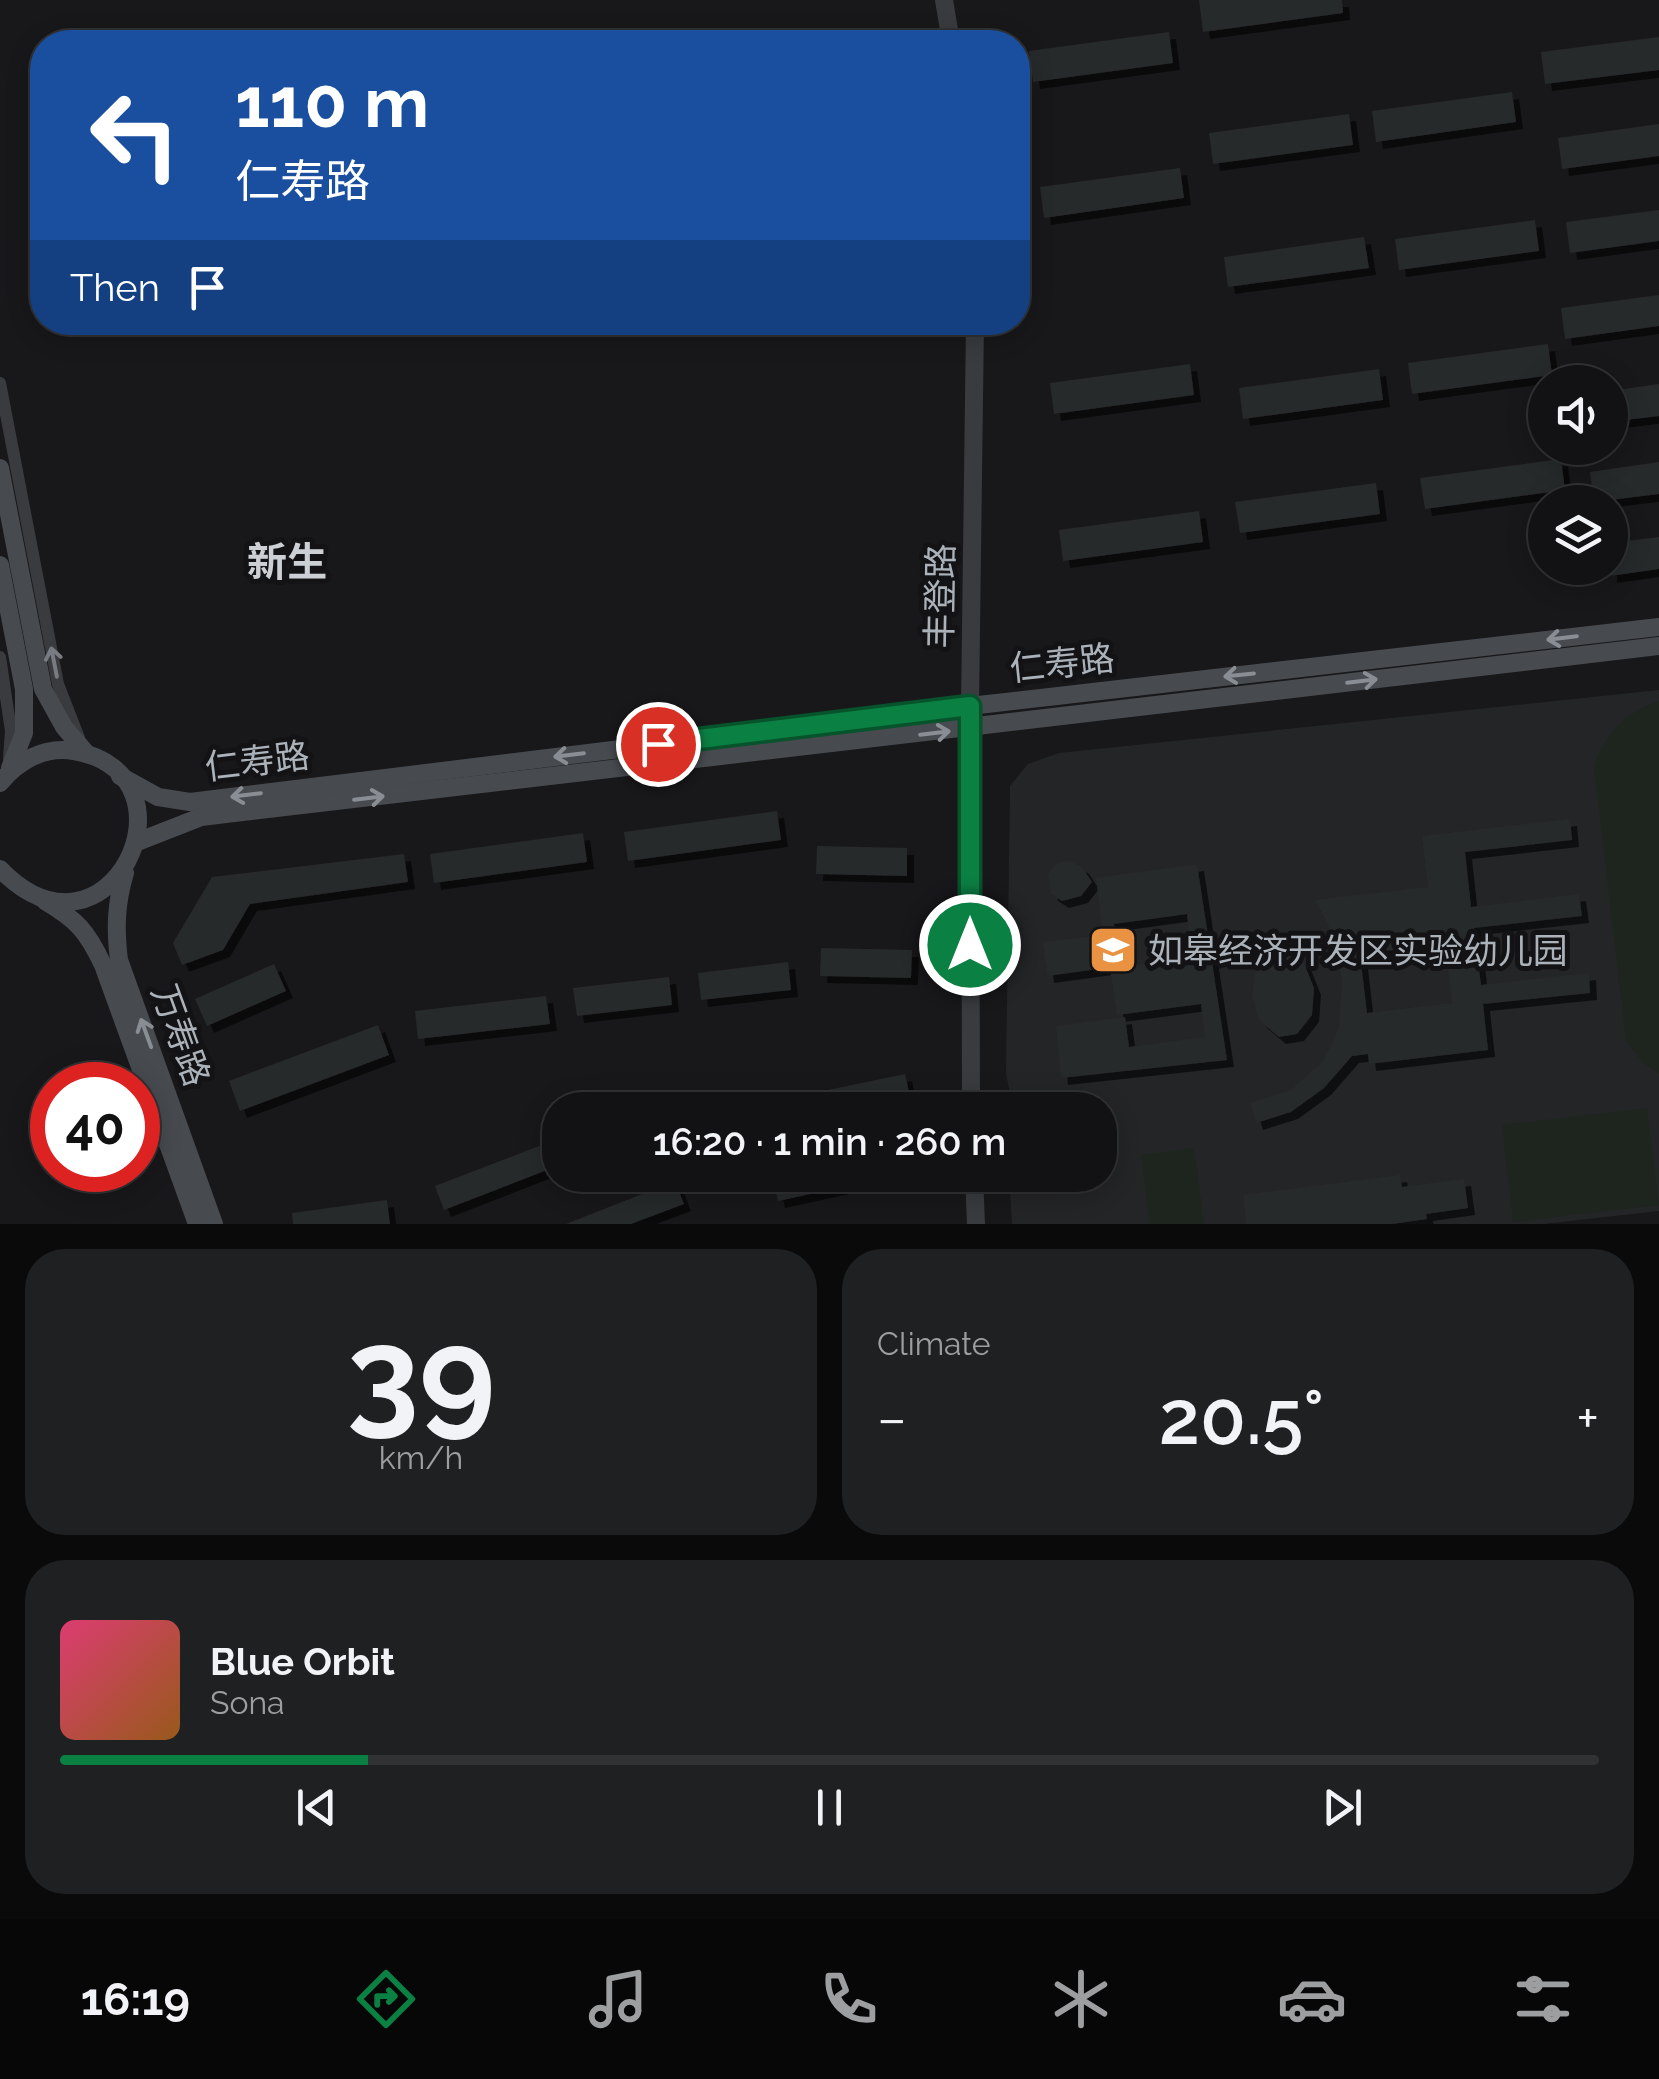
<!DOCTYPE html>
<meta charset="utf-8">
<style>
body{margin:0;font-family:Raleway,"Noto Sans SC",sans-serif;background:#1f2022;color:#f1f3f6;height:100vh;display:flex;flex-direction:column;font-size:38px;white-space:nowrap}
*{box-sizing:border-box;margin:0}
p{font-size:32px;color:#9c9ea0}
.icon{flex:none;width:55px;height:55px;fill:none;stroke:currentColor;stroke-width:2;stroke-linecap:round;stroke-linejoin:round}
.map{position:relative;height:1224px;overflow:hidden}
.details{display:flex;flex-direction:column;gap:25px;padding:25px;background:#0a0a0b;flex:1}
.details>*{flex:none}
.guide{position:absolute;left:30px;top:30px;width:1000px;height:305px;border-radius:40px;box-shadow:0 5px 25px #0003,0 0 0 2px #313234;background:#1a4fa0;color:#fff;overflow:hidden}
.fabs{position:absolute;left:1528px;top:365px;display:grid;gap:20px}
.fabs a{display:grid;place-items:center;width:100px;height:100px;border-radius:50%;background:#121214;box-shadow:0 5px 25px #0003,0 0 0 2px #313234;font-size:50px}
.speed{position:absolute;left:30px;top:1062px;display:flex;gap:20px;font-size:50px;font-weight:700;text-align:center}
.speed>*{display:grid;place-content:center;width:130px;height:130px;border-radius:50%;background:#121214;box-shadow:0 5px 25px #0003,0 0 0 2px #313234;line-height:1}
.speed .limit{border:15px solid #d22;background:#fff;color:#111}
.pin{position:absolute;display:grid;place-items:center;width:85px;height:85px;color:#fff;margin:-42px;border:5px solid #fff;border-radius:50%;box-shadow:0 2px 10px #0007}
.me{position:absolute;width:110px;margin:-55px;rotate:0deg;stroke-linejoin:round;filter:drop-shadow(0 0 8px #0008)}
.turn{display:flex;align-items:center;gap:35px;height:210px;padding:0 40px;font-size:45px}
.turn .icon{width:130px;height:130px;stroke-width:2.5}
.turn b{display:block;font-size:70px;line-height:85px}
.then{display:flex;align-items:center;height:95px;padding:0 40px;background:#0003;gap:20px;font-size:38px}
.big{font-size:75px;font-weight:600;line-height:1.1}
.details .card{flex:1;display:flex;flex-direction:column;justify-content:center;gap:15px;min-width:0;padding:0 35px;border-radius:40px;background:#1f2022}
.details .dial{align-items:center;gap:0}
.dial b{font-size:130px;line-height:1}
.song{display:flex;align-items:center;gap:30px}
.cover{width:120px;height:120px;border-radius:15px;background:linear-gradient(135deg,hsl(340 70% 55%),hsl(30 70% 35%))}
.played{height:10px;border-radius:5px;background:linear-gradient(90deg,#0b8043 20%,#313234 20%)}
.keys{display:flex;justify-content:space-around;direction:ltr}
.heat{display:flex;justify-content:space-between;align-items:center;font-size:55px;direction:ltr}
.details .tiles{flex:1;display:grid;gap:25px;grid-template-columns:1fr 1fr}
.card:last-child{grid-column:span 2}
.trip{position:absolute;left:542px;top:1092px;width:575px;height:100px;border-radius:40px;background:#121214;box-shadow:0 5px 25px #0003,0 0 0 2px #313234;font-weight:600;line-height:100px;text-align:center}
.dock{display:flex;height:160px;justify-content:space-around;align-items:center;background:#070708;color:#9c9ea0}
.dock .icon{width:70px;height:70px}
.dock .active{color:#0b8043}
.dock b{font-size:45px;color:#f1f3f6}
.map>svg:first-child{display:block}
.built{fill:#242527}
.green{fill:#1e251e}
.building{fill:#28292b;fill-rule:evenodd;filter:url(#shadow)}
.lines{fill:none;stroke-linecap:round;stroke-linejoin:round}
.minor{stroke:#393b3f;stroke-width:12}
.tertiary{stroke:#393b3f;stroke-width:18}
.secondary{stroke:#474a4f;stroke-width:18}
.oneway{stroke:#888e94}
.oneway2{stroke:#787c82}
.route-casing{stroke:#07532c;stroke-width:25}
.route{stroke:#0b8043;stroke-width:18}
.labels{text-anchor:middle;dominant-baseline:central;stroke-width:10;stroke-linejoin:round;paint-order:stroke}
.street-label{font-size:35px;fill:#abb2b9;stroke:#131315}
.poi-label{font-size:35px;fill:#abb2b9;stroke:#131315;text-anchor:start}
.quarter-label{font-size:40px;font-weight:bold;fill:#ccd0d5;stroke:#131315}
</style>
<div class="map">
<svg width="1659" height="1224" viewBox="0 0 1659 1224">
<defs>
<filter id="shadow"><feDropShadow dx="7" dy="7" stdDeviation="0" flood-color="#0009"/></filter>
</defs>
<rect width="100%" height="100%" fill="#18181a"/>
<polygon class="built" points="1659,690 1659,1211 1543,1224 1012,1224 1009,1175 1100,1175 1100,1110 1013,1110 1006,1073 1010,786 1028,764 1059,753"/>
<g class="green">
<path d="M1659,701V1074L1644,1064L1626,1041L1594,767C1604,733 1626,712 1659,701Z"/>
<polygon points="1647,1108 1659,1205 1513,1222 1502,1125"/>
<polygon points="1194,1148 1204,1224 1150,1224 1141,1155"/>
</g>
<g class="building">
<polygon points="1199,0 1342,0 1343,13 1203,32"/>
<polygon points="1169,32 1173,63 1033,82 1029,51"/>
<polygon points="1659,37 1659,70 1545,84 1541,52"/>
<polygon points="1512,92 1516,122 1376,142 1372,111"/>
<polygon points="1349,114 1353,145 1213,164 1209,133"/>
<polygon points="1659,124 1659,156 1562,169 1558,138"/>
<polygon points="1180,168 1184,198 1044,218 1040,187"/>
<polygon points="1659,210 1659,241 1570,253 1566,222"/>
<polygon points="1535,220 1539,251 1399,270 1395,239"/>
<polygon points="1364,237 1369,268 1228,287 1224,257"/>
<polygon points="1659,295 1659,326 1565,339 1561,308"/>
<polygon points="1548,344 1552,375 1412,394 1408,363"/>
<polygon points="1190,364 1194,395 1054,414 1050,383"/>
<polygon points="1379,369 1383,400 1243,419 1239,388"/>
<polygon points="1659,384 1659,416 1610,422 1610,391"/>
<polygon points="1561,459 1565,490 1425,509 1420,478"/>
<polygon points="1659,462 1659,494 1594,502 1590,472"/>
<polygon points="1376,483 1380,514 1240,533 1235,502"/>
<polygon points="1199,511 1203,542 1063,561 1059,530"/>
<polygon points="1659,537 1659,569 1610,576 1610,543"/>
<polygon points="777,811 781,840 628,861 624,832"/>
<path d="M1570,819L1572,840L1465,852L1471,907L1579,894L1582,916L1474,928L1481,985L1589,973L1590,993L1483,1004L1488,1050L1369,1064L1368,1054L1352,1056L1324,1088L1291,1112L1256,1123L1250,1103L1291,1090L1323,1061L1339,1028L1342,982L1335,939L1315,900L1428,887L1422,836ZM1445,944L1452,1003L1367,1013L1360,954Z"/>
<polygon points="583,833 587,862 434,883 430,854"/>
<polygon points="817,846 907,848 907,876 816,874"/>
<polygon points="404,854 408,882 250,904 223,950 182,965 173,943 212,877"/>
<polygon points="1071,861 1082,867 1092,882 1081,896 1062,901 1051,894 1048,874 1057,863"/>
<polygon points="1197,864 1227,1060 1061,1078 1056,1026 1125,1017 1129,1047 1205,1037 1201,1004 1117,1015 1110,968 1192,957 1187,914 1114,924 1120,966 1047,976 1043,942 1103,935 1096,878"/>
<polygon points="821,948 912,950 911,978 820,976"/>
<polygon points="1278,951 1304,963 1314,988 1312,1015 1297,1034 1279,1037 1260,1021 1252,996 1256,964"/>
<polygon points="788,962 791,990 701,1000 698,973"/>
<polygon points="274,964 286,991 207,1026 195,999"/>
<polygon points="669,977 672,1005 577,1016 573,988"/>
<polygon points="546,996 550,1024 418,1039 415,1011"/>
<polygon points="378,1025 389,1055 240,1111 229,1081"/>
<polygon points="905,1074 911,1101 866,1110 812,1110 809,1094"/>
<polygon points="560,1138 560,1165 444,1210 435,1186"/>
<polygon points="772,1175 875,1175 875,1180 778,1201"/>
<polygon points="1400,1175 1402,1187 1464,1179 1468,1208 1426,1214 1427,1219 1392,1224 1246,1224 1243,1195"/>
<polygon points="675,1181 684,1204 631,1224 566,1224"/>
<polygon points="387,1200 390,1224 293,1224 292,1213"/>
</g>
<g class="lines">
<g class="minor">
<polyline points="0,383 58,684 79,738"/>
<polyline points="0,657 11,731 9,759"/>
</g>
<g class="tertiary">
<polyline points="944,0 951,42"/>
<polyline points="971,1110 970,706 975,322"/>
<polyline points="974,1175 976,1224"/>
</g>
<g class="secondary">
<polyline points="0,468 43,689 64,727 87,754"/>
<polyline points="0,565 24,689 24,733 10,768"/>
<polyline points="120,776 158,797 190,802 970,706 1659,627"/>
<path d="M0,783C18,761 44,746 74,751C207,775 108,981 0,869"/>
<polyline points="137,842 201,817 1659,646"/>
<path d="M125,873C116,903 115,928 119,960L214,1224"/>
<path d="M45,901C77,920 87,931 103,965L197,1224"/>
</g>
</g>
<defs><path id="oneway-shaft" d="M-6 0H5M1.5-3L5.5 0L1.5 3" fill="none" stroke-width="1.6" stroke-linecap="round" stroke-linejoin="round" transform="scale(2.5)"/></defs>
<g class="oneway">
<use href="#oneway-shaft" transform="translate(1562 638) rotate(173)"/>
<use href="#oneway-shaft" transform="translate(1239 675) rotate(174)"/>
<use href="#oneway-shaft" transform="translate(1362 681) rotate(-7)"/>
<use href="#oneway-shaft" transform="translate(935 733) rotate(-7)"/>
<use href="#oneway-shaft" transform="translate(569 755) rotate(173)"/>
<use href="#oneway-shaft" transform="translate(246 795) rotate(173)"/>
<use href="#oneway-shaft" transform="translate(369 798) rotate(-7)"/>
<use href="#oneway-shaft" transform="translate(146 1033) rotate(-110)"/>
</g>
<use class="oneway2" href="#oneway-shaft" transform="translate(54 662) rotate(-101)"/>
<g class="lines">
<g class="route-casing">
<polyline id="route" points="658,744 970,706 970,945"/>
</g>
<use href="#route" class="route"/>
</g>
<defs>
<g id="school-square" transform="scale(2.5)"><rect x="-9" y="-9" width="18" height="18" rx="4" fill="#e99241" stroke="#131315"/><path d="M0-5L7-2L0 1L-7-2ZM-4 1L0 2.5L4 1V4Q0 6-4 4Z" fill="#fff"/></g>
</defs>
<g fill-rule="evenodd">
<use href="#school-square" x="1113" y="950"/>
</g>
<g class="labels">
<g class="street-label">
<text transform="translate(940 596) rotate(-89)">丰登路</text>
<text transform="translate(1062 663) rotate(-6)">仁寿路</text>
<text transform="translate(257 761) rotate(-7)">仁寿路</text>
<text transform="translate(181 1035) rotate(70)">万寿路</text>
</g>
<g class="poi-label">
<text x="1148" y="950">如皋经济开发区实验幼儿园</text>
</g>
<g class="quarter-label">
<text x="287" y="561">新生</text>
</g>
</g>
</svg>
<div class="fabs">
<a><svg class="icon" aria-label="sound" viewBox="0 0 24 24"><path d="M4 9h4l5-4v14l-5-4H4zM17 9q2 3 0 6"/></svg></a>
<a><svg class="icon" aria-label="layers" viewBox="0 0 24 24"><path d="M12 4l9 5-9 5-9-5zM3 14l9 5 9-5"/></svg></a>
</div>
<div class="speed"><div class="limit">40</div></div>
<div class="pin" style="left:658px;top:744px;background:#d93025"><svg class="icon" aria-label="arrive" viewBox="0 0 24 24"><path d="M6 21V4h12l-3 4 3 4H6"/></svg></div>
<svg class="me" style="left:970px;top:945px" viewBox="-20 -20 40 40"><circle r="17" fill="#0b8043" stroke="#fff" stroke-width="3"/><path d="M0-11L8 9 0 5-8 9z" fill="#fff"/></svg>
<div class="trip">16:20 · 1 min · 260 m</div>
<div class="guide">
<div class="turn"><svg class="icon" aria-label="left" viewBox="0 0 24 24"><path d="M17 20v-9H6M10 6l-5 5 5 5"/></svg><div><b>110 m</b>仁寿路</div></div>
<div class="then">Then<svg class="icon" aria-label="arrive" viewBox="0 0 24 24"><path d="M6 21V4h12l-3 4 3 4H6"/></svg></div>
</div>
</div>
<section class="details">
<div class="tiles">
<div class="card dial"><b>39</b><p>km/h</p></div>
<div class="card"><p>Climate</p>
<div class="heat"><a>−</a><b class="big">20.5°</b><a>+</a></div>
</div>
<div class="card">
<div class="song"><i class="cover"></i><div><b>Blue Orbit</b><p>Sona</p></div></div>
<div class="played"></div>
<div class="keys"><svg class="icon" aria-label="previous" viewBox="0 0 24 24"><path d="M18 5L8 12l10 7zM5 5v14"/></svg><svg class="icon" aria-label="pause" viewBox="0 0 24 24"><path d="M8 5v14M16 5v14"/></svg><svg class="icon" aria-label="next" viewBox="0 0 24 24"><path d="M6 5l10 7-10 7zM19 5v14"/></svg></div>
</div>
</div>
</section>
<nav class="dock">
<b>16:19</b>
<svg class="icon active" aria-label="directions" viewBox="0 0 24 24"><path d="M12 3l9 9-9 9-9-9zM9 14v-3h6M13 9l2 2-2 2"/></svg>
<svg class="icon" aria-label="music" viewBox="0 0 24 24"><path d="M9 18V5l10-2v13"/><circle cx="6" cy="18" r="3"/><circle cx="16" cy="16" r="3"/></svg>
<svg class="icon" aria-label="phone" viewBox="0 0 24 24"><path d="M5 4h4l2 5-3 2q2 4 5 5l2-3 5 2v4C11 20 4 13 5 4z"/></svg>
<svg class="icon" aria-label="climate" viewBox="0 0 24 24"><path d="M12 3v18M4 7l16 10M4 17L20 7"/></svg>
<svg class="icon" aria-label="car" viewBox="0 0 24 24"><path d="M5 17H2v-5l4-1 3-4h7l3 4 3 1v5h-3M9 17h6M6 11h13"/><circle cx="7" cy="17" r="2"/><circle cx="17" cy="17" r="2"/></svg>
<svg class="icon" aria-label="filters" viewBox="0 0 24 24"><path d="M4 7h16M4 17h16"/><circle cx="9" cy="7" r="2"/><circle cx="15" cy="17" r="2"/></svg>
</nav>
